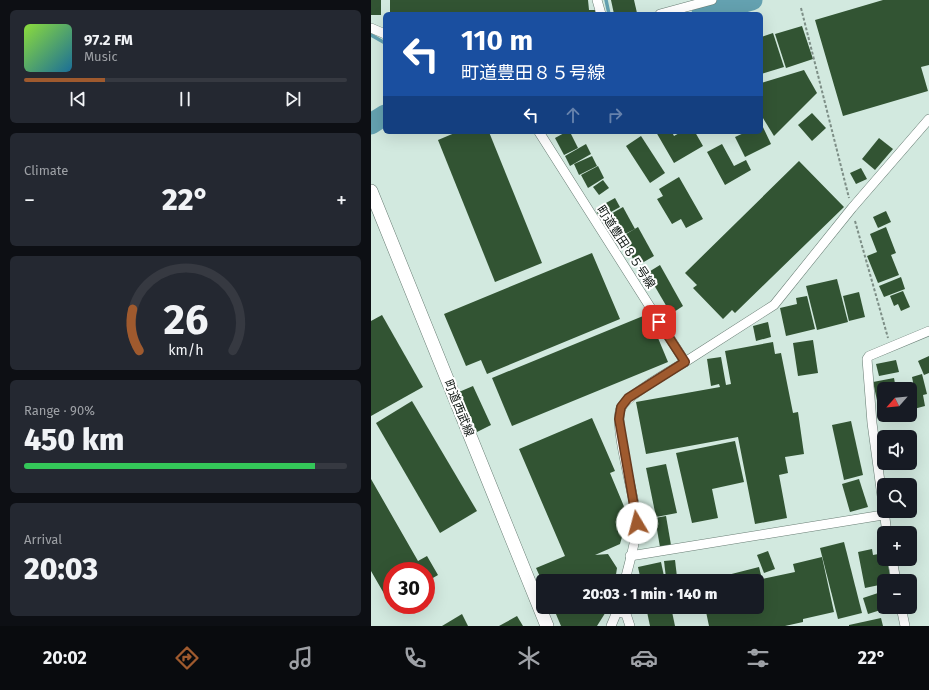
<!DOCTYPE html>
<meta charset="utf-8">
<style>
body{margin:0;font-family:"Fira Sans","Noto Sans JP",sans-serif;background:#242831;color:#f1f3f6;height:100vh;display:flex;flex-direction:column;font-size:15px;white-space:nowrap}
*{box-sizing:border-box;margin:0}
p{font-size:13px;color:#9ea1a6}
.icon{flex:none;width:22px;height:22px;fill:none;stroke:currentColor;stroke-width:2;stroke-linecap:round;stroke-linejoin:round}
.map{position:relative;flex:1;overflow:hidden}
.side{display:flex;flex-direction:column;gap:10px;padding:10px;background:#0d0f14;width:371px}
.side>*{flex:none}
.hud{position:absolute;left:12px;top:12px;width:380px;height:122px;border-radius:6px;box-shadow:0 4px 16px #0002;background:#1a4fa0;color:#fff;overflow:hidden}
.needle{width:26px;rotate:243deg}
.tools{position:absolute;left:506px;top:382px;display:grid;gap:8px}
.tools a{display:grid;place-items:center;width:40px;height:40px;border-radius:6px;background:#171b24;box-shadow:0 4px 16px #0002;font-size:20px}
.speed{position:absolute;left:12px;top:562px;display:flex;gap:8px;font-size:20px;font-weight:700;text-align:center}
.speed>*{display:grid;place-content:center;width:52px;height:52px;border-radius:50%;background:#171b24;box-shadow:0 4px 16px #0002;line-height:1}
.speed .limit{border:6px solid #d22;background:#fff;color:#111}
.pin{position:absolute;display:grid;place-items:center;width:34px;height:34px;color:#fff;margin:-17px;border-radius:8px;box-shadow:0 2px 6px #0006}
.me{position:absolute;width:44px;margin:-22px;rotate:352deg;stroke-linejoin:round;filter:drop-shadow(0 0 3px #0008)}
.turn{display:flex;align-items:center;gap:14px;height:84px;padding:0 12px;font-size:18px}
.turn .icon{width:52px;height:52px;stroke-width:2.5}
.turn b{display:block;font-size:28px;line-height:34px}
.lanes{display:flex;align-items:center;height:38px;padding:0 12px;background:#0003;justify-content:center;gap:20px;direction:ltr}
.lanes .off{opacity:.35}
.big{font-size:30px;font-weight:800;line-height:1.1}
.side .widget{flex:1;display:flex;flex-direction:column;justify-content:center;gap:6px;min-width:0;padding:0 14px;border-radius:6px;background:#242831}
.side .dial{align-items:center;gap:0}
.dial svg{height:104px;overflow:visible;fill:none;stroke:#363941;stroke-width:7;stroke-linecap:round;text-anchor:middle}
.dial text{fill:#f1f3f6;stroke:none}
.song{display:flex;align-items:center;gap:12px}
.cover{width:48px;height:48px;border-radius:6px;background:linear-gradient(135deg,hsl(90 70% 55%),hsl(200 70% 35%))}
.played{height:4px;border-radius:2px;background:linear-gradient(90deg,#9f5a2e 25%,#363941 25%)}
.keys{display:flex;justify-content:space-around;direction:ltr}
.heat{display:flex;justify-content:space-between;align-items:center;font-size:22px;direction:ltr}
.charge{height:6px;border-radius:3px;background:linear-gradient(90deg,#34c759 90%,#363941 0)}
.trip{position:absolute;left:165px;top:574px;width:228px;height:40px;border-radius:6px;background:#171b24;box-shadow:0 4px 16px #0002;font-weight:800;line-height:40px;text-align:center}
.menu{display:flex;height:64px;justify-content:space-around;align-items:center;background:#090b0e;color:#9ea1a6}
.menu .icon{width:28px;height:28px}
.menu .active{color:#9f5a2e}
.menu b{font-size:18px;color:#f1f3f6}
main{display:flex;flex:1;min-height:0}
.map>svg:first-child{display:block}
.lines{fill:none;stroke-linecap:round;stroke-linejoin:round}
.stream{stroke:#64a1b0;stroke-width:3.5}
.river{stroke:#64a1b0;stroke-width:21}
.building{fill:#325433}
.street-casing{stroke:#697e75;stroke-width:10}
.secondary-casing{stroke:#697e75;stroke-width:14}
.path{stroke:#7d8e86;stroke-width:2;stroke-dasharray:3 2;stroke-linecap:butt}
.street{stroke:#fff;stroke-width:9}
.secondary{stroke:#fff;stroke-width:13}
.route-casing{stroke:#673a1e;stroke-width:10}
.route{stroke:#9f5a2e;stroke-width:7}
.labels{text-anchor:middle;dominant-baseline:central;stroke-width:4;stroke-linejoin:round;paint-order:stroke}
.street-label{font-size:12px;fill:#0b130f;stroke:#fff}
</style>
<main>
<section class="side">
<div class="widget">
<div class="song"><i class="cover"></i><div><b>97.2 FM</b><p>Music</p></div></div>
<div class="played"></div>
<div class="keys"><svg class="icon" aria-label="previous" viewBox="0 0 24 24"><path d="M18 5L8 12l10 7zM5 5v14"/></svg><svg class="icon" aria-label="pause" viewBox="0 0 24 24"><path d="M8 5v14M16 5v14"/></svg><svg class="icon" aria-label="next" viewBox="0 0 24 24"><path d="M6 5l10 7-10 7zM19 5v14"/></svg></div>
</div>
<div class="widget"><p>Climate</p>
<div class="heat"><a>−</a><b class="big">22°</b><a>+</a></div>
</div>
<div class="widget dial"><svg viewBox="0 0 100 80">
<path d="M14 69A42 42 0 1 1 86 69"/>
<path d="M14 69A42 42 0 0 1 9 37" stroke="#9f5a2e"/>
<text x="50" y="56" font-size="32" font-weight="700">26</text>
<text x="50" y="72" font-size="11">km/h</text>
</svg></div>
<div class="widget"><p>Range · 90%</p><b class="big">450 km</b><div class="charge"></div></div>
<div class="widget"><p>Arrival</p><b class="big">20:03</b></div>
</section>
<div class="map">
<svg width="558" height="626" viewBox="0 0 558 626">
<rect width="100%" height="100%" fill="#d2e9df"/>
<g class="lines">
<g class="stream">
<polyline points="235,0 238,14"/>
<polyline points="0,35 14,43"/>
</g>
<g class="river">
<polyline points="331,14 381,0"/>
<polyline points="0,124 14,115"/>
</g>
</g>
<g class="building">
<rect x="0" y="0" width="10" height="15"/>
<polygon points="19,0 217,0 218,10 224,10 224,14 19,14"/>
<polygon points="240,0 263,0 266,13 243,14"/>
<polygon points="512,0 558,0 558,65 550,67 557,91 472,116 444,20"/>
<polygon points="431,26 442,59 415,68 404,34"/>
<polygon points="402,33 413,67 390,74 390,37"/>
<polygon points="433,70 446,93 403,136 390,115 390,83"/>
<polygon points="441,113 455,128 441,141 427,125"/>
<polygon points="390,123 400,144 374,157 364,137 375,132 390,132"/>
<polygon points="86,132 118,132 171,263 124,282 67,140"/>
<polygon points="195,132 199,132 207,148 193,155 184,138"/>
<polygon points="285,132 301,132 303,136 310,132 324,132 332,146 303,163"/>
<polygon points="270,136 294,173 279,183 255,146"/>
<polygon points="508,138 522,149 504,170 491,159"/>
<polygon points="215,144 220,154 199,166 194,156"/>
<polygon points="351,144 363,166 375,160 380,170 354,185 336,152"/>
<polygon points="221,156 226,166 208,175 203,164"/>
<polygon points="428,161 473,207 364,313 361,310 352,319 322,288 326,285 314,273"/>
<polygon points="227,166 233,178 217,188 210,175"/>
<polygon points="490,168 496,179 485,184 479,173"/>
<polygon points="308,177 332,219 315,228 310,219 301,224 286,199 292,196 288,189"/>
<polygon points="232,180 238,188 228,195 222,187"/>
<polygon points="244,198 249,207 229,218 224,209"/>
<polygon points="252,207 264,229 242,240 231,219"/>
<polygon points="515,211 520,222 507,228 502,217"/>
<polygon points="267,227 283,256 266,266 250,237"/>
<polygon points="515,227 525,253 520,255 528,275 507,283 496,256 506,252 499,234"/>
<polygon points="221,253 249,319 116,374 110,360 95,366 73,314"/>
<polygon points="289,265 312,306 300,314 276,273"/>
<polygon points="530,277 534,289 513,297 508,286"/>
<polygon points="466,279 477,322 446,330 435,286"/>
<polygon points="532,291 539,307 530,311 527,304 523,306 519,296"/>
<polygon points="488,292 494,317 478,321 472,296"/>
<polygon points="436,296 444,329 415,336 409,308 426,304 425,298"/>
<polygon points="277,314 297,362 141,426 121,378"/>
<polygon points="11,315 52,387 0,416 0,321"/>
<polygon points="397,322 400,337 385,341 382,326"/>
<polygon points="442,340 447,373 427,376 422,343"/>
<polygon points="402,342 404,354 410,353 422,413 427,412 433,454 414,457 417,473 408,475 416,518 384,524 367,437 275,454 265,402 349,387 348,384 340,386 336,359 350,357 355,385 360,384 354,351"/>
<polygon points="558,356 558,373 553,375 547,361"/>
<polygon points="525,360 528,372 508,376 505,364"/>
<polygon points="551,374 556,394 552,395 554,406 539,410 539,398 545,397 541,377"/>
<polygon points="523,378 525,389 513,389 513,404 507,405 502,382"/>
<polygon points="102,386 120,425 106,432 88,392"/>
<polygon points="41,401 106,511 69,533 5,423"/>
<polygon points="221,418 244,471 239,473 257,516 249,544 224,555 237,554 246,568 244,581 171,581 165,568 194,556 148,449"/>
<polygon points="480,421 492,475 473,480 461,425"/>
<polygon points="364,441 373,482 341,489 347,518 321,523 305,453"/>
<polygon points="295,464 306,513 285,517 275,468"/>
<polygon points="0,479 47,561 56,556 67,575 55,582 55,571 21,571 21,603 19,604 0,571"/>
<polygon points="488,479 497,507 479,512 471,484"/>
<polygon points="295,516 300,545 289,547 284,518"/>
<polygon points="473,542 491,613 467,619 449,548"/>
<polygon points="501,549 502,555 513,553 513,559 516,559 520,581 513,581 513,584 494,588 487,552"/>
<polygon points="397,551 404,569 393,573 386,555"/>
<polygon points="451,557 463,612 432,619 432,622 414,626 338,626 334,607 386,607 386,581 337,580 388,567 391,579 424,572 422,564"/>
<polygon points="304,560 306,577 295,578 293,561"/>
<polygon points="290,562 294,581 270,581 267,567"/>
<polygon points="513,591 513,607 519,607 497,614 492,598"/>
<polygon points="182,607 238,607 226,626 190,626"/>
<polygon points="275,607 300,607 304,626 279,626"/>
<polygon points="91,614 97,626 71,626"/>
<polygon points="146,616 152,626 128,626"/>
<polygon points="510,618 512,626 478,626 478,625"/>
</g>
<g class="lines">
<g class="street-casing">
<g id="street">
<polyline points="226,0 230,14"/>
<polyline points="289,14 341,0"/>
<polyline points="0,28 14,34"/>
<path d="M168,132L314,362C301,370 255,396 250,408C242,426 264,497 266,521C267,536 257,566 254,581"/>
<polyline points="314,362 403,305 481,208 558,119"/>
<polyline points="516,533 501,423 496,359 498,356 558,331"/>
<polyline points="259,556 512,515"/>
<polyline points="521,559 525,581"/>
<polyline points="530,607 534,626"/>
<polyline points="247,612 255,614 259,626"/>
<polyline points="240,626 248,607"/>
</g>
</g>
<g class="secondary-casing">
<polyline id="secondary" points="0,191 176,626"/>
</g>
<g class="path">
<polyline points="430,8 478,198"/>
<polyline points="484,221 517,338"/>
</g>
<use href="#street" class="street"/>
<use href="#secondary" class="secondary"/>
</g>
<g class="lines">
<g class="route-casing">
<polyline id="route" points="266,523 248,419 250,407 257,398 314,362 288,322"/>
</g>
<use href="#route" class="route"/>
</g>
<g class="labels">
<g class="street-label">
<text transform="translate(255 247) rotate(57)">町道豊田８５号線</text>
<text transform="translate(88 408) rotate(68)">町道西武線</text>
</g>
</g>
</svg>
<div class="tools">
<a><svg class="needle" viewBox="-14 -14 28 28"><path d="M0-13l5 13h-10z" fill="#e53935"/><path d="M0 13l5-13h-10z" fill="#9ea1a6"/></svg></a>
<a><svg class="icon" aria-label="sound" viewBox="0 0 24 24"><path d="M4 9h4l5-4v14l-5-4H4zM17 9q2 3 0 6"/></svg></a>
<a><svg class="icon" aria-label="search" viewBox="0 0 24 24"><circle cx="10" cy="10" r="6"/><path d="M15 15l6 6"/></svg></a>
<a>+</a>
<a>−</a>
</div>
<div class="speed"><div class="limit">30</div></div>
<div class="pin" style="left:288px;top:322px;background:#d93025"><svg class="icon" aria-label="arrive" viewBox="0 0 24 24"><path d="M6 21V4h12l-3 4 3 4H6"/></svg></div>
<svg class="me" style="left:266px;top:523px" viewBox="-20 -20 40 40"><circle r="19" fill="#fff"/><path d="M0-13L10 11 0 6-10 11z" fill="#9f5a2e"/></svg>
<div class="trip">20:03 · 1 min · 140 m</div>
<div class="hud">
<div class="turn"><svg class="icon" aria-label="left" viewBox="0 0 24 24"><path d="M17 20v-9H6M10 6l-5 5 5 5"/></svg><div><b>110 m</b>町道豊田８５号線</div></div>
<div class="lanes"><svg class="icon" aria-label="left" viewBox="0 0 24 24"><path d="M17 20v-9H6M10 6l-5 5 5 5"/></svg><svg class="icon off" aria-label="ahead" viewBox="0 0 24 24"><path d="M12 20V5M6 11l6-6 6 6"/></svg><svg class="icon off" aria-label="right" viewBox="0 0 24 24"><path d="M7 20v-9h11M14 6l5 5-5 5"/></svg></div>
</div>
</div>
</main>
<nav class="menu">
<b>20:02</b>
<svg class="icon active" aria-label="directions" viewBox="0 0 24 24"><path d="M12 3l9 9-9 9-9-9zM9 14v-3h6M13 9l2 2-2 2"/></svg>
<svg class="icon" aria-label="music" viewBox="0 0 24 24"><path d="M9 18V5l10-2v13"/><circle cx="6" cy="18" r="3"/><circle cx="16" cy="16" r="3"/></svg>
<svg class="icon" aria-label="phone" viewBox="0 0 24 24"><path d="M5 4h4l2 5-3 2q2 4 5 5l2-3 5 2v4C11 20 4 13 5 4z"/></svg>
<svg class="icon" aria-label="climate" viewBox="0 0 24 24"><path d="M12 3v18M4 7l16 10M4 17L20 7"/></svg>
<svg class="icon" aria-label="car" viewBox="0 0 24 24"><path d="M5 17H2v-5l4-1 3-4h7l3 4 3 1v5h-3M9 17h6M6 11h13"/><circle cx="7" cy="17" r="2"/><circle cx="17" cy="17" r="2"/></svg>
<svg class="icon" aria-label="filters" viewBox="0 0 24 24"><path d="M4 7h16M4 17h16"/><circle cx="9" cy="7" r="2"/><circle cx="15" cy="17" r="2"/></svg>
<b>22°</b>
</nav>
